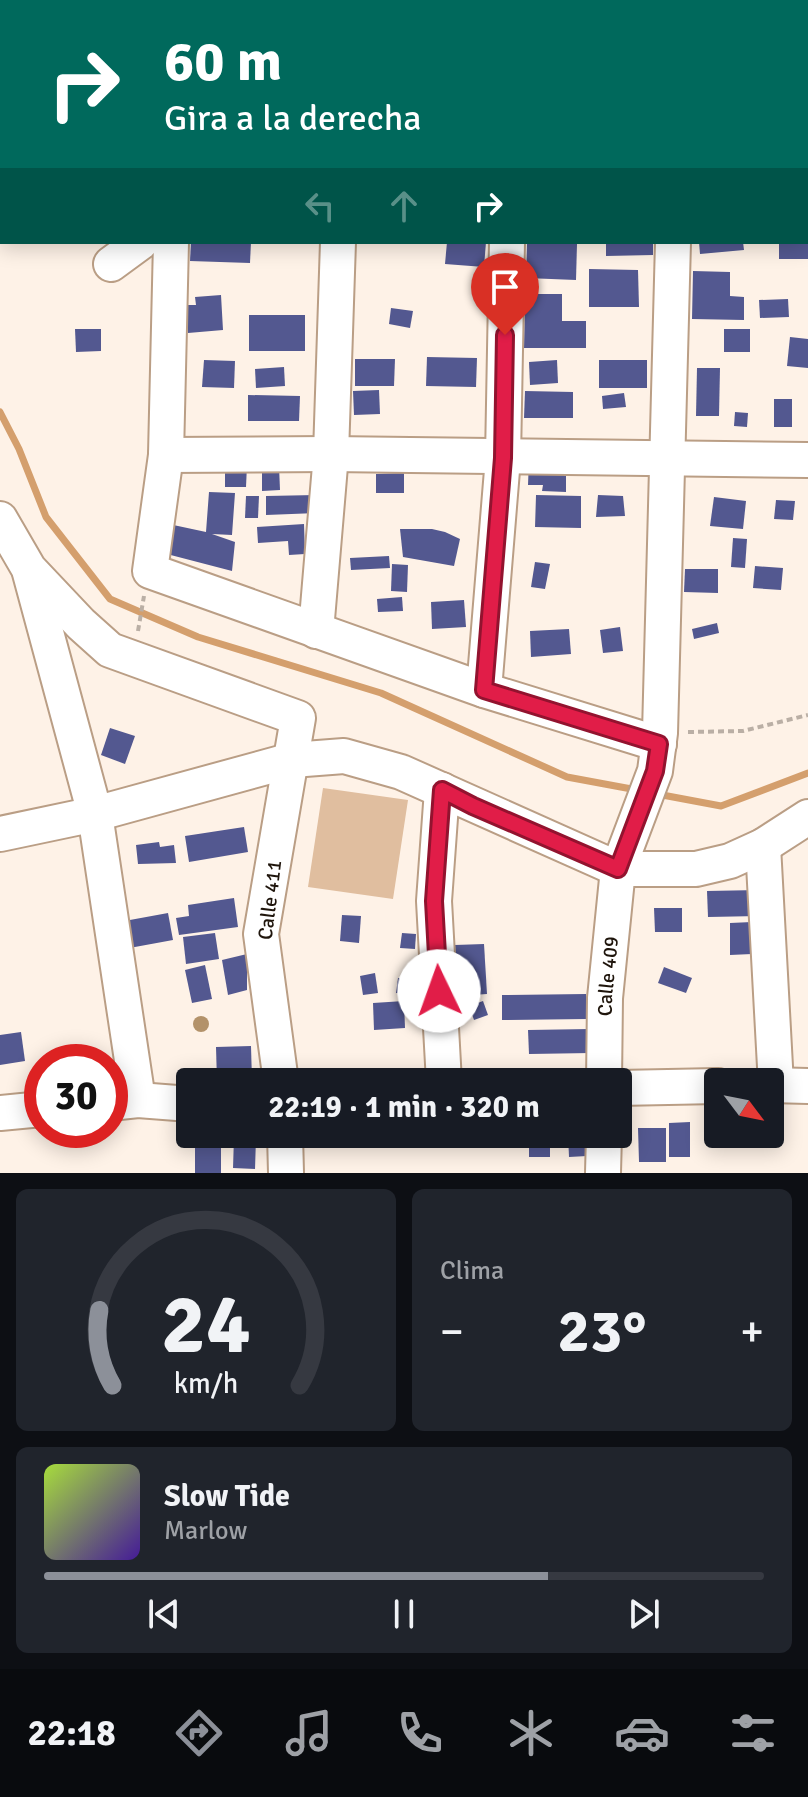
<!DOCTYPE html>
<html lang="es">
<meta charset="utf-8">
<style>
body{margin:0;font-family:Signika,sans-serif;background:#20242c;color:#f1f3f6;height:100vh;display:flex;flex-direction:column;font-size:30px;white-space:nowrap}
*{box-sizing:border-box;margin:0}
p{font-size:26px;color:#9ea1a6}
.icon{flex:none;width:44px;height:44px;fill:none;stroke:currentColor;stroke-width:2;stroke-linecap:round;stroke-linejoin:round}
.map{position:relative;height:1173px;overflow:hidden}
.details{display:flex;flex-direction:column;gap:16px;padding:16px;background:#0d0f14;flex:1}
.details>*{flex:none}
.top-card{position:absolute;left:0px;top:0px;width:808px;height:244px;box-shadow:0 4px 20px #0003;background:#00695c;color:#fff;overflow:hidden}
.needle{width:52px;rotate:122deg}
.tools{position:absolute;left:704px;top:1068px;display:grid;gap:16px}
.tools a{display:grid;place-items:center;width:80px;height:80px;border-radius:8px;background:#171b24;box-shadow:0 4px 20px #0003;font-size:40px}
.speed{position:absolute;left:24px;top:1044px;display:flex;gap:16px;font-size:40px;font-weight:700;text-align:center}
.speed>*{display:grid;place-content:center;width:104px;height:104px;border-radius:50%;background:#171b24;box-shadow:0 4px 20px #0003;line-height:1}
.speed .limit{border:12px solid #d22;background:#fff;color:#111}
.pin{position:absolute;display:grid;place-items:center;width:68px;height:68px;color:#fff;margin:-82px -34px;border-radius:50% 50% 50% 0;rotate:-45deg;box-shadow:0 0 8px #0007}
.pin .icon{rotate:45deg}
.me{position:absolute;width:88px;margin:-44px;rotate:357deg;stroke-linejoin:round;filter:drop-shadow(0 0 6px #0008)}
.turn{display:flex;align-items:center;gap:28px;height:168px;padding:0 32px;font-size:36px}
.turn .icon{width:104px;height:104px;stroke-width:2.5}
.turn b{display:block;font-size:56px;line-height:68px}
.lanes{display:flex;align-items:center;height:76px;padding:0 32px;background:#0003;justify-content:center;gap:40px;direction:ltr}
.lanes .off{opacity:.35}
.big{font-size:60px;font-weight:700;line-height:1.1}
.details .card{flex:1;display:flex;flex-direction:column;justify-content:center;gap:12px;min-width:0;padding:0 28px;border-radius:12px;background:#20242c}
.details .dial{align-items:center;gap:0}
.dial svg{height:208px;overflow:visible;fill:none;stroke:#363941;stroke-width:7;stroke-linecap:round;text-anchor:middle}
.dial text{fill:#f1f3f6;stroke:none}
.song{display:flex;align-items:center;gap:24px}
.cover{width:96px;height:96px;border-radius:12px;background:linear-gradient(135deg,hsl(80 70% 55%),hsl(260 70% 35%))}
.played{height:8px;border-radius:4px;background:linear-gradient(90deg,#8c9099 70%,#363941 70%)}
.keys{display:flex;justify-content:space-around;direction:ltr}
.heat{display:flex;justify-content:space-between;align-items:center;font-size:44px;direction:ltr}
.details .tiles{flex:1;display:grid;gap:16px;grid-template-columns:1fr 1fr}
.card:last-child{grid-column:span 2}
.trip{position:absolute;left:176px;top:1068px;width:456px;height:80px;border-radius:8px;background:#171b24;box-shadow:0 4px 20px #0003;font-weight:700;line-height:80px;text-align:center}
.tabs{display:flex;height:128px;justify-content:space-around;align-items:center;background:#090b0e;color:#9ea1a6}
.tabs .icon{width:56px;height:56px}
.tabs .selected{color:#8c9099}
.tabs b{font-size:36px;color:#f1f3f6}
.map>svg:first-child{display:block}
.green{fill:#e0be9f}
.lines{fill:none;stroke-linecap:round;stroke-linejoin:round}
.stream{stroke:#d49f6d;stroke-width:7}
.building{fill:#535890}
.minor-casing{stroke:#ba9e85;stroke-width:38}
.path{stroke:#baafa5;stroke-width:4;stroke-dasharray:6 4;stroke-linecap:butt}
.minor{stroke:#fff;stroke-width:34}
.tree{fill:#b3926a}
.route-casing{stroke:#92132f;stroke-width:20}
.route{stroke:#e11d48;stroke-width:14}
.labels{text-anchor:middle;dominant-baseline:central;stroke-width:8;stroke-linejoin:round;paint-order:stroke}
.street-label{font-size:20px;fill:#1f150c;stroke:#fff}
</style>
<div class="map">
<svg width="808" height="1173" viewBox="0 0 808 1173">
<rect width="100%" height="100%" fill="#fef2e7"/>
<polygon class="green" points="323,788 408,800 393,899 308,887"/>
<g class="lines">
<g class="stream">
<polyline points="0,412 19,449 46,517 110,599 198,637 381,693 567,777 637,790"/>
<polyline points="657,794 721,806 808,773"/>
</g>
</g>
<g class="building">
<polygon points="191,242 251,242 250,263 190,261"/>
<polygon points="447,242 486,242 484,267 445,264"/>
<polygon points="606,242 653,242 653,255 606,256"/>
<polygon points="699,242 743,242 744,250 700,254"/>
<rect x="779" y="242" width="29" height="17"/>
<polygon points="527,243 577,244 576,280 526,278"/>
<polygon points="589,269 638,270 639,307 589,307"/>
<polygon points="693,271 730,272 730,296 744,297 744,320 692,319"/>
<polygon points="525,294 562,294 562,321 586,321 586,348 524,348"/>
<polygon points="221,295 223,330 188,333 186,305 196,305 195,297"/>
<polygon points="788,299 789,317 760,318 759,300"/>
<polygon points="391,308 413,311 410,328 389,324"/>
<rect x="249" y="315" width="56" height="36"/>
<polygon points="75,329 101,329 101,351 76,352"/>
<rect x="724" y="329" width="26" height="23"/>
<polygon points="790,337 808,339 808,368 787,366"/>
<polygon points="427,357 477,358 476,387 426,386"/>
<polygon points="355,359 395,359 394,386 355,386"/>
<polygon points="204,360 235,361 234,388 202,387"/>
<polygon points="557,360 558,383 530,385 529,362"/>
<rect x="599" y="360" width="48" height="28"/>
<polygon points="284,367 285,386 256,388 255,369"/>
<polygon points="697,368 720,368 719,416 696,416"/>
<polygon points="379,390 380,414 354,415 353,391"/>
<polygon points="525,391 573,392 573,418 524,418"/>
<polygon points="624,393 626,407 603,409 602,396"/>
<polygon points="248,395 300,396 299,421 248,421"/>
<rect x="774" y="399" width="18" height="28"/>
<polygon points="735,412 748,413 747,427 734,426"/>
<polygon points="529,459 566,465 566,492 542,491 543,485 528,485"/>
<polygon points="225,465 247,465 246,487 225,487"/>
<polygon points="279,466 280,490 262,491 262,467"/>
<polygon points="404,473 404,493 376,493 376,474"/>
<polygon points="209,492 235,493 232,535 212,534 235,542 232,571 163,553 164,523 206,532"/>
<polygon points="316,495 317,513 266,515 266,496"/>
<polygon points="536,495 581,496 581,528 535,527"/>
<polygon points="598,495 623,496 625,516 596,517"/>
<polygon points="246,496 259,496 258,518 245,518"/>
<polygon points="714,497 746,501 743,529 710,526"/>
<polygon points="776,500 795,501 793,520 774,519"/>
<polygon points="304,524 305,554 289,555 288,541 258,543 257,527"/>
<polygon points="400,529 432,529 445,532 460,539 454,566 403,557"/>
<polygon points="733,538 747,539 745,568 731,567"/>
<polygon points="389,556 390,568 351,570 350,558"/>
<polygon points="535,562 550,564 545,589 531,587"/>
<polygon points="392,564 408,565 407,592 391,591"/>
<polygon points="755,566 783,568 781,590 753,588"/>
<polygon points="685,569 718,569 718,593 684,592"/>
<polygon points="402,597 403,611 378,612 377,599"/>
<polygon points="464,600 466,627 432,629 431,602"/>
<polygon points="717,623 719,633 694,639 692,629"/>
<polygon points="620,627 623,651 603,653 600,630"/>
<polygon points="569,629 571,654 531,657 530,631"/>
<polygon points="110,728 135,736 125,764 101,755"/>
<polygon points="244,827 248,852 189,862 185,836"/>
<polygon points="159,842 160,847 174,845 176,863 138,864 136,845"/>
<polygon points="759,890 759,916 708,917 707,891"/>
<polygon points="234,898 238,927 179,935 176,918 189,916 188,905"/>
<polygon points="654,908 682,908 682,932 655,932"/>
<polygon points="168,913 173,940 124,949 119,922"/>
<polygon points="342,915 361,916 359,943 340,941"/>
<polygon points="752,922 752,954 730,955 730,923"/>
<polygon points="215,933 219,959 186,964 183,937"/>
<polygon points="402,933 416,934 415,949 400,948"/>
<polygon points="484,944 487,994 458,996 455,945"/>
<polygon points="247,954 247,990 228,995 222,960"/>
<polygon points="205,965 212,999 192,1003 185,970"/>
<polygon points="664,967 692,978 686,993 658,983"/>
<polygon points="375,973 378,993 363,995 360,976"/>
<polygon points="398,978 418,980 416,995 396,993"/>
<polygon points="586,994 586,1019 502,1020 502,995"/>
<polygon points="404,1001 405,1028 374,1030 373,1003"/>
<polygon points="483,1001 488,1015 474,1020 469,1006"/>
<polygon points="590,1029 591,1053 529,1054 528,1030"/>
<polygon points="21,1032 25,1061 0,1065 0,1035"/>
<polygon points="251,1046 252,1081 217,1082 216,1047"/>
<polygon points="690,1122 690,1157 669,1157 669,1123"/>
<polygon points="638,1128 666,1128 666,1162 639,1162"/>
<rect x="529" y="1134" width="21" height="23"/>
<polygon points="568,1134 587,1134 587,1156 569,1157"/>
<rect x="195" y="1135" width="26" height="38"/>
<polygon points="234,1136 256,1137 255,1169 233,1168"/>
</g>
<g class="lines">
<g class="minor-casing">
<g id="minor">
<polyline points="14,0 17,2"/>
<polyline points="331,0 334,2"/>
<polyline points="648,0 650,2"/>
<polyline points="806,16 808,15"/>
<polyline points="171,242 166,455 150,571 484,690 659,744"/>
<polyline points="111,264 141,242"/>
<polyline points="166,455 331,454 808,460"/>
<polyline points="0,519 29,569 81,624 110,650 298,718 261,934 281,1082"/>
<polyline points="30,573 95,814 138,1100"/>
<polyline points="316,631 331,454 338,242"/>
<polyline points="484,690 503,458 507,242"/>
<polyline points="442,790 434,901 444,1082"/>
<polyline points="0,834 95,814 292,760 344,756 401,772 618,869 696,869 730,861 763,846 808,817"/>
<polyline points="763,846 776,1085"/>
<path id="s1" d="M604,1082L605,998L618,869L655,771L660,733L673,242"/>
<polyline points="770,1085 808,1086"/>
<polyline points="618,1088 718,1086"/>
<polyline points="110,1103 138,1100 190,1104"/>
<polyline points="0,1113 42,1109"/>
<polyline points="285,1134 286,1173"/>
<polyline points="603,1173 604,1134"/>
</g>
</g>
<g class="path">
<polyline points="138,631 144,596"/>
<polyline points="688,732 743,731 808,715"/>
</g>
<use href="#minor" class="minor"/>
</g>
<circle class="tree" cx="201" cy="1024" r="8"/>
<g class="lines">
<g class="route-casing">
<polyline id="route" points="439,991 434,901 442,790 473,806 618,869 655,771 659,744 484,690 503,458 505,335"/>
</g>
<use href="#route" class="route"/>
</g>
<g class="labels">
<g class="street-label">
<text transform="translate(270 900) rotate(-83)">Calle 411</text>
<text stroke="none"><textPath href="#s1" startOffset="106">Calle 409</textPath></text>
</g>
</g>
</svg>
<div class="tools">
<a><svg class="needle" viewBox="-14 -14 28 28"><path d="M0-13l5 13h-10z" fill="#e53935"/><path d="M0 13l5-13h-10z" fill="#9ea1a6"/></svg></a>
</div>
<div class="speed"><div class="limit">30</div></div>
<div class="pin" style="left:505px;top:335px;background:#d93025"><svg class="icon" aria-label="arrive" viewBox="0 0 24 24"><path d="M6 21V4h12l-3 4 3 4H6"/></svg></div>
<svg class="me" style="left:439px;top:991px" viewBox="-20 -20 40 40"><circle r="19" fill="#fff"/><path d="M0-13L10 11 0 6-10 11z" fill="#e11d48"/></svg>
<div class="trip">22:19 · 1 min · 320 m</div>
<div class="top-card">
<div class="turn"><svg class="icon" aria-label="right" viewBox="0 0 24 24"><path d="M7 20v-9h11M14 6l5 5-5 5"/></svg><div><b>60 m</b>Gira a la derecha</div></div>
<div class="lanes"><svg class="icon off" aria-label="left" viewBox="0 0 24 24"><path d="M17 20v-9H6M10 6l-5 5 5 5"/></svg><svg class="icon off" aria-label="ahead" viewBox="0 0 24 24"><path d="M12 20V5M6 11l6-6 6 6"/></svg><svg class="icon" aria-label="right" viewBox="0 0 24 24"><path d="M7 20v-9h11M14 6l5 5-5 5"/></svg></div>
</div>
</div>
<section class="details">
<div class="tiles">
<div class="card dial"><svg viewBox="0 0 100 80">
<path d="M14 69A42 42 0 1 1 86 69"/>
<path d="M14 69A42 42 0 0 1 9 40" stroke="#8c9099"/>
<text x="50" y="56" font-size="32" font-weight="700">24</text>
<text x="50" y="72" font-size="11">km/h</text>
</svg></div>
<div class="card"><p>Clima</p>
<div class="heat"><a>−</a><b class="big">23°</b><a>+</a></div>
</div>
<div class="card">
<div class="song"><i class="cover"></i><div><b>Slow Tide</b><p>Marlow</p></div></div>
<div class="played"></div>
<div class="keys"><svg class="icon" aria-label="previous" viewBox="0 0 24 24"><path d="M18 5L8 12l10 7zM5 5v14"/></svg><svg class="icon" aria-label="pause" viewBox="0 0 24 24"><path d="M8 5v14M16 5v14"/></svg><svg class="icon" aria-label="next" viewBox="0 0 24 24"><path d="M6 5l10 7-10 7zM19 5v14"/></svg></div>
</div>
</div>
</section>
<nav class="tabs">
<b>22:18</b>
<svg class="icon selected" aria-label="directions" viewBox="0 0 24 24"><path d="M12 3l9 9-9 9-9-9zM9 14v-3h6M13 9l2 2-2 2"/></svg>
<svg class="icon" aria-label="music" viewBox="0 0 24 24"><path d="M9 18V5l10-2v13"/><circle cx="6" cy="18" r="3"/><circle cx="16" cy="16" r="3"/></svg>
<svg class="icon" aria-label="phone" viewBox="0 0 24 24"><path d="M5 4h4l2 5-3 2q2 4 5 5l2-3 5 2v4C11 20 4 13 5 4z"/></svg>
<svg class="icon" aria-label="climate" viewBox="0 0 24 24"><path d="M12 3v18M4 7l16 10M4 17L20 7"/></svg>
<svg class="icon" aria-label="car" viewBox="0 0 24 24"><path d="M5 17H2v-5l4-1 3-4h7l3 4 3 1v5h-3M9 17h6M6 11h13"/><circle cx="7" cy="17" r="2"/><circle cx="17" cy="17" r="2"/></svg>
<svg class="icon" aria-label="filters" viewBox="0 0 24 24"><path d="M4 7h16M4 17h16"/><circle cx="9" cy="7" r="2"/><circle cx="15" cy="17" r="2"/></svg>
</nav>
